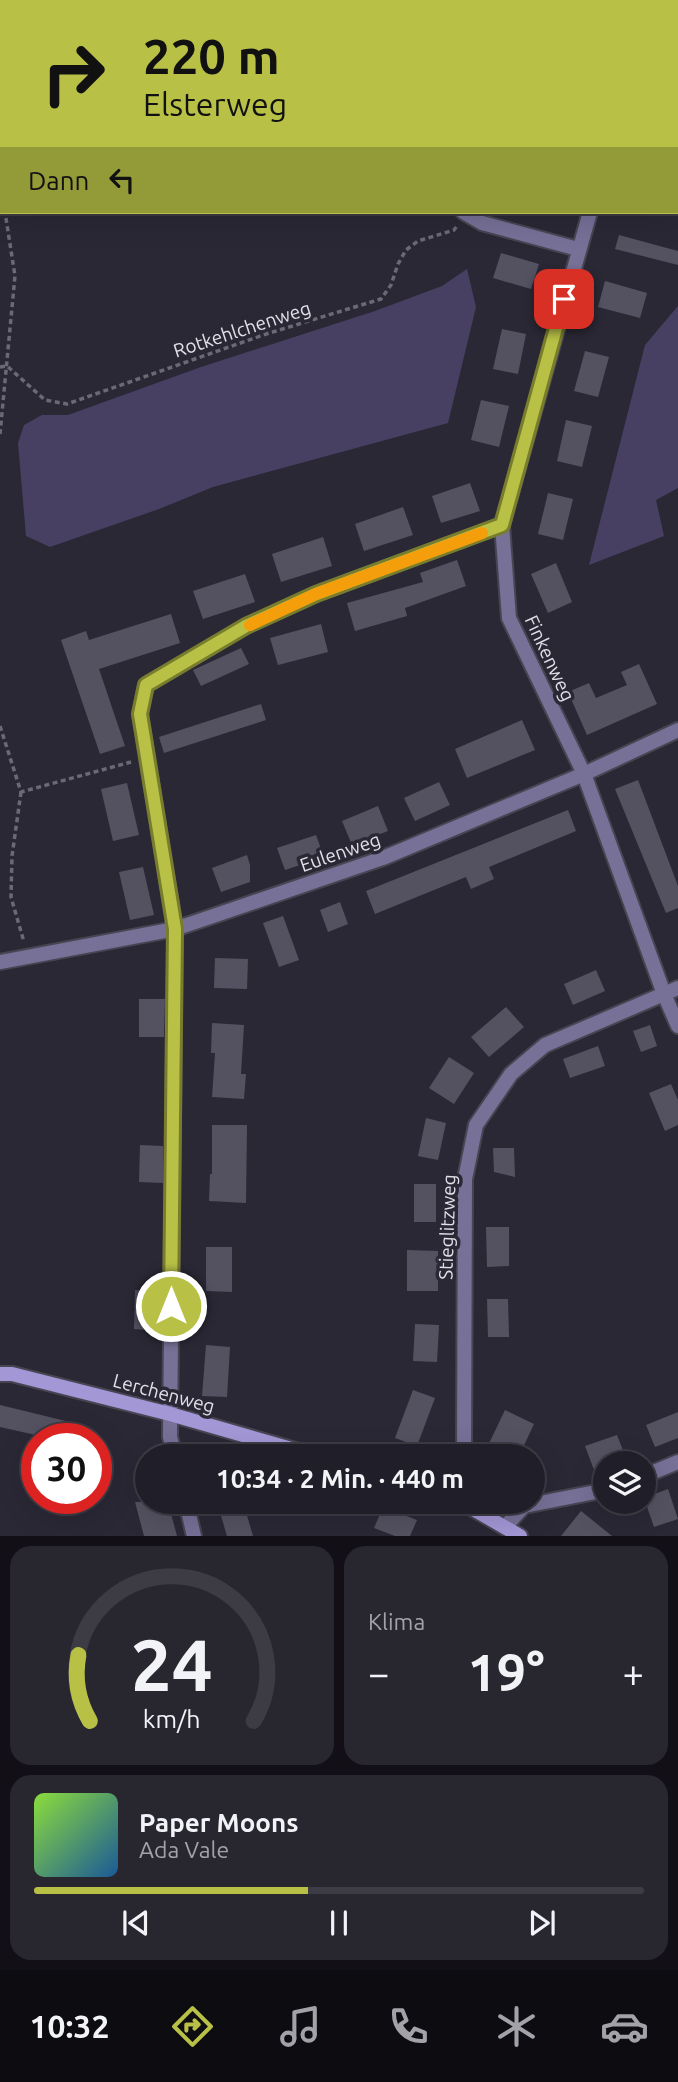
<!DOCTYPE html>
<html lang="de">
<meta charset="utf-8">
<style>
body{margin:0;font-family:Ubuntu,sans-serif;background:#282730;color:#f1f3f6;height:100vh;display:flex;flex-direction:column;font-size:26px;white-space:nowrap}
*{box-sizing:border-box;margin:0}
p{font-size:23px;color:#a2a2a8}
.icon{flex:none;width:38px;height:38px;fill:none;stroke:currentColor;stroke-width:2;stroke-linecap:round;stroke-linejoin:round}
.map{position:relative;height:1536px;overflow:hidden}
.sheet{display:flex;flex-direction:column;gap:10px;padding:10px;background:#121016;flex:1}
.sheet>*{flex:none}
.guide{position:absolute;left:0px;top:0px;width:679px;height:214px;box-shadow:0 7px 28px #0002,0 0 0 2px #3d3c45;background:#b8c146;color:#111;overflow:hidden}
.buttons{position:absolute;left:593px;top:1451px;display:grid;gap:14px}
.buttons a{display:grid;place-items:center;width:63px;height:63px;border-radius:50%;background:#201e28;box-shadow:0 7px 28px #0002,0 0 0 2px #3d3c45;font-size:35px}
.speed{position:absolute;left:21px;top:1423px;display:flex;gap:14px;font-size:35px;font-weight:700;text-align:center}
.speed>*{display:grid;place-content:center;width:91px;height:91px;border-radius:50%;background:#201e28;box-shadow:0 7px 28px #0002,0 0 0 2px #3d3c45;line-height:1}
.speed .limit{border:10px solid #d22;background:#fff;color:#111}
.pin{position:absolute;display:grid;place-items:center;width:60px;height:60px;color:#fff;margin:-30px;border-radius:14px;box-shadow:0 4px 10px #0006}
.me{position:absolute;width:77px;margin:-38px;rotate:0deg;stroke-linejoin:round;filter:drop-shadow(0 0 5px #0008)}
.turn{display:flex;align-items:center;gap:24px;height:147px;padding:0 28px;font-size:32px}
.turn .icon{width:91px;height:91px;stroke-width:2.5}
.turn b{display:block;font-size:49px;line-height:60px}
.then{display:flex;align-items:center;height:66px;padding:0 28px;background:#0003;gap:14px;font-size:26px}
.big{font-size:52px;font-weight:700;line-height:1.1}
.sheet .widget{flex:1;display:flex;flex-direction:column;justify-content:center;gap:10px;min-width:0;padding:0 24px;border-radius:21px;background:#282730}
.sheet .dial{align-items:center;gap:0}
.dial svg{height:182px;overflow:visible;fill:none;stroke:#3d3c45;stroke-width:7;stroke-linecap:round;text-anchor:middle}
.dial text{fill:#f1f3f6;stroke:none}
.song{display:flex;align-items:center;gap:21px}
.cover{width:84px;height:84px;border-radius:10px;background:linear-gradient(135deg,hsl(90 70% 55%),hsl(210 70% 35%))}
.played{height:7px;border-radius:4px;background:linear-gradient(90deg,#b8c146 45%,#3d3c45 45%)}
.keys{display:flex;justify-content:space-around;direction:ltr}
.heat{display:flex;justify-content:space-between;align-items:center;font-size:38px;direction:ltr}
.sheet .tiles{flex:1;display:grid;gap:10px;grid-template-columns:1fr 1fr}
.widget:last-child{grid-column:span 2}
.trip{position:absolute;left:135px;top:1444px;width:410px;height:70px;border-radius:35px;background:#201e28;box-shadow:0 7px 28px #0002,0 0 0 2px #3d3c45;font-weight:700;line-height:70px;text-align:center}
.tabs{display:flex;height:112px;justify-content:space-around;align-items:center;background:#0d0c10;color:#a2a2a8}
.tabs .icon{width:49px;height:49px}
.tabs .current{color:#b8c146}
.tabs b{font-size:32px;color:#f1f3f6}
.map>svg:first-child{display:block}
.green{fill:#474063}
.building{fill:#545261}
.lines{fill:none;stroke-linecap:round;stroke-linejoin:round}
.lane-casing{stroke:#474552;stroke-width:13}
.street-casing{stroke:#474552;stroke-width:18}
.secondary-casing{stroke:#474552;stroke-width:18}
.path{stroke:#6b6974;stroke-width:3.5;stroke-dasharray:5 3.5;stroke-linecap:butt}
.lane{stroke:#777097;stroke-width:10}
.street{stroke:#777097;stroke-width:14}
.secondary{stroke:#a397d6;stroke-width:14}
.route-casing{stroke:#787d2e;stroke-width:18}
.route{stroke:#b8c146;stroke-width:12}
.slow{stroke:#f59e0b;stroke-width:12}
.labels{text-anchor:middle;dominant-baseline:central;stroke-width:7;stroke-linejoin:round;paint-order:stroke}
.street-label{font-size:19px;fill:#e1e0e9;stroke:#2a2835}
</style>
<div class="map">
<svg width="678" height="1536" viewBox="0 0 678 1536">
<rect width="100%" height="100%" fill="#2a2835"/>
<g class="green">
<polygon points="0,0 99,0 2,2 2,141"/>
<polygon points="467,269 476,307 448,423 213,487 159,509 50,547 26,536 18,443 24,425 42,415 68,415 201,367 375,311 442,286"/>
<polygon points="678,306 678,488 656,500 664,536 589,565 645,345"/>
</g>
<g class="building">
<polygon points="619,235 678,251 678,265 615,249"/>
<polygon points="501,253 539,264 531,289 493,278"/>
<polygon points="605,281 647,293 640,318 598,307"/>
<polygon points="502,329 526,334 518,374 493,369"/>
<polygon points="585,351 609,357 598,397 574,391"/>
<polygon points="481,400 509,406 499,447 471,440"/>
<polygon points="566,420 592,426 582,467 557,461"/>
<polygon points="470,483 480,511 441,523 432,496"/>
<polygon points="548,493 573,499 563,540 538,534"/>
<polygon points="403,507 413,535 364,551 355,524"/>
<polygon points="323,537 332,566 281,582 272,554"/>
<polygon points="457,560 466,586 405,608 407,616 355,631 347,603 423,582 420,573"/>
<polygon points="556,563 572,602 548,613 531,574"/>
<polygon points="245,574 255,602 203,619 193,591"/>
<polygon points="171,614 180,643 99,669 125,746 100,754 61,640 86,631 89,640"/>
<polygon points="321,624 328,652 278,665 270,638"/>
<polygon points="241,648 249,664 201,686 193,670"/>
<polygon points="639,664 657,704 587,735 568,692 589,683 596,698 627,685 621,672"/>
<polygon points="261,704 266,720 164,753 159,737"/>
<polygon points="522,720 535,750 467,778 455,749"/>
<polygon points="638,780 678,886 678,908 666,913 615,789"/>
<polygon points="439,782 450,805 415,821 404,798"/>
<polygon points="127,783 139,835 113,841 101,789"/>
<polygon points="378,806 388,831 352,845 342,821"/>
<polygon points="568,810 576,831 489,867 494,879 471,889 466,877 375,914 366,891"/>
<polygon points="316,835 324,857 285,870 277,848"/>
<polygon points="247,855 250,865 250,882 221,892 212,868"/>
<polygon points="143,867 154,915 130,920 119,872"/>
<polygon points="340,902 348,924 328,932 320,910"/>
<polygon points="283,916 299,960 279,967 263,923"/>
<polygon points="215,958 248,959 247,989 214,988"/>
<polygon points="596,970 605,991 573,1005 564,984"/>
<polygon points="139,999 165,999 164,1037 139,1037"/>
<polygon points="506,1007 524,1027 489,1057 471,1037"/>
<polygon points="212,1023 244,1025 241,1074 246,1074 244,1099 212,1097 215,1053 211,1053"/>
<polygon points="650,1025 657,1046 641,1052 633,1031"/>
<polygon points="598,1046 605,1066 570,1078 563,1059"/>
<polygon points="449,1057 474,1073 454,1104 429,1088"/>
<polygon points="671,1084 678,1100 678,1125 665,1131 649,1093"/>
<polygon points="426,1118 446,1123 438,1160 418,1156"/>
<polygon points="212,1125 247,1125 246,1203 209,1201 210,1174 212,1174"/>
<polygon points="140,1145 163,1146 163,1183 139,1182"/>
<polygon points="493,1148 514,1148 515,1177 494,1172"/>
<rect x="414" y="1184" width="22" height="38"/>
<polygon points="486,1227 509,1227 509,1266 487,1267"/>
<polygon points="206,1247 232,1247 232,1292 206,1291"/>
<polygon points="407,1250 438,1251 438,1291 407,1291"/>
<polygon points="135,1290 161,1291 160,1331 134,1329"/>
<polygon points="487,1299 508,1299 509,1337 488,1337"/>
<polygon points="415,1324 439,1325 437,1362 413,1361"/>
<polygon points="206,1345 230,1347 227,1397 202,1396"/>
<polygon points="413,1390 435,1398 417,1446 395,1438"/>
<polygon points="0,1405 74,1423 72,1438 49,1438 0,1427"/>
<polygon points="505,1410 534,1424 519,1456 483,1456"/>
<polygon points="678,1412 678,1438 655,1447 646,1425"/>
<polygon points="617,1435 626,1458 606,1463 606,1465 594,1470 585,1446"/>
<polygon points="668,1489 678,1519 654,1527 644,1498"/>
<polygon points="135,1502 160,1502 162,1512 170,1510 177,1536 144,1536"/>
<polygon points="243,1502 253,1536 227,1536 219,1509"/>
<polygon points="383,1507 417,1520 410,1536 395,1536 374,1528"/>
<polygon points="581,1511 612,1536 561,1536"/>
</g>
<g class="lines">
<g class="lane-casing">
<polyline id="lane" points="677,171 678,171"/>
</g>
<g class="street-casing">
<g id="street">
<polyline points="324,2 326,0"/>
<polyline points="664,2 665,0"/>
<polyline points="463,212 482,223 578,249"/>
<polyline points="590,212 502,525 509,618 584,774 664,994 678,1026"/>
<polyline points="0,962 175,929 383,858 584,774 678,730"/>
<polyline points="175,1456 170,1437 175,929 140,714 146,685 246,626 316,594 502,525"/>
<polyline points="464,1456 465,1179 476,1125 511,1074 545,1045 678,988"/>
<polyline points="644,1476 678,1462"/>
<polyline points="186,1502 194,1536"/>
<polyline points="505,1527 524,1506 606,1490"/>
</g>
</g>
<g class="secondary-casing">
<g id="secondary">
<polyline points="0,1374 12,1374 170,1414 316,1456"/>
<polyline points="461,1502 520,1536"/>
</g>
</g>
<g class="path">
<polyline points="0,182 2,193"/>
<polyline points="0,367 7,366 45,400 67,404 266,334 381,299 391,285 398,264 406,250 418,241 454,230 457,226"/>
<polyline points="0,434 15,276 5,212"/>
<polyline points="0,726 21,792 131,762"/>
<polyline points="21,792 12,856 11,897 24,942"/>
</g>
<use href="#lane" class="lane"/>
<use href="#street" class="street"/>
<use href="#secondary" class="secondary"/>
</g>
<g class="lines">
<g class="route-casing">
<polyline id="route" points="171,1306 175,929 140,714 146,685 246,626 316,594 502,525 564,299"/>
</g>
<use href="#route" class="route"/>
<polyline class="slow" points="250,625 316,594 482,533"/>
</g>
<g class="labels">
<g class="street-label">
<text transform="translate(242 329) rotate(-18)">Rotkehlchenweg</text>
<text transform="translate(550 658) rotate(65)">Finkenweg</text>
<text transform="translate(340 852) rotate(-19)">Eulenweg</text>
<text transform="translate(447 1227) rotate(-88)">Stieglitzweg</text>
<text transform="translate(164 1393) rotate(15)">Lerchenweg</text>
</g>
</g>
</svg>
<div class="buttons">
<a><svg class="icon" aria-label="layers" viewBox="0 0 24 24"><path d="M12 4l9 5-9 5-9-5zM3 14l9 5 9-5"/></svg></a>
</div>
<div class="speed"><div class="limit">30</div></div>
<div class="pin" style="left:564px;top:299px;background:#d93025"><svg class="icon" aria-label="arrive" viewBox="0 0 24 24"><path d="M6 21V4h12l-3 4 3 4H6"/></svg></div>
<svg class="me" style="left:171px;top:1306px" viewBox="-20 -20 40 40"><circle r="17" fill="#b8c146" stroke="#fff" stroke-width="3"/><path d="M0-11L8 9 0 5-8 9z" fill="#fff"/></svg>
<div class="trip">10:34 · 2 Min. · 440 m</div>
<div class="guide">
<div class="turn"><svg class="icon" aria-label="right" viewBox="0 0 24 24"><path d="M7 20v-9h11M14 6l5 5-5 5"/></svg><div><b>220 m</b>Elsterweg</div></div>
<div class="then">Dann<svg class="icon" aria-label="left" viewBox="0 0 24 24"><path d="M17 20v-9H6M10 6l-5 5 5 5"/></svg></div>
</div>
</div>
<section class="sheet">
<div class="tiles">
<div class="widget dial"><svg viewBox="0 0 100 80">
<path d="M14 69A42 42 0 1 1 86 69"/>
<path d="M14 69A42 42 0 0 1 9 40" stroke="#b8c146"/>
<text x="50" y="56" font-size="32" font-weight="700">24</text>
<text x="50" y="72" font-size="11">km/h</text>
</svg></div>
<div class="widget"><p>Klima</p>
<div class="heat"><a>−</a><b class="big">19°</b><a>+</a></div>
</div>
<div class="widget">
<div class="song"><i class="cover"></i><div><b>Paper Moons</b><p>Ada Vale</p></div></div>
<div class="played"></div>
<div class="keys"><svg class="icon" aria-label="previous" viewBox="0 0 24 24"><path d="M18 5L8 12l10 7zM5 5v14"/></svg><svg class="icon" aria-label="pause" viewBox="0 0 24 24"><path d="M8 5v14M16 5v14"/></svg><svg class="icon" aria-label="next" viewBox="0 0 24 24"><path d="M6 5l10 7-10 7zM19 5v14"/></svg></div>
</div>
</div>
</section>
<nav class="tabs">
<b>10:32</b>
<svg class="icon current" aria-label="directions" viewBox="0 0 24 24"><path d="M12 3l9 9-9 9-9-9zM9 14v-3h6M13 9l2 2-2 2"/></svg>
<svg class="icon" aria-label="music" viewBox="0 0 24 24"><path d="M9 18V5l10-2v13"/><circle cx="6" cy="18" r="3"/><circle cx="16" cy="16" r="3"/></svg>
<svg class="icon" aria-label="phone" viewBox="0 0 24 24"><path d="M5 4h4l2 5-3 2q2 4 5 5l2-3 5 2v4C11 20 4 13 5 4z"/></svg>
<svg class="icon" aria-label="climate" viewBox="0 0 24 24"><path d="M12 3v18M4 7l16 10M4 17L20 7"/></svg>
<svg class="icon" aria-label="car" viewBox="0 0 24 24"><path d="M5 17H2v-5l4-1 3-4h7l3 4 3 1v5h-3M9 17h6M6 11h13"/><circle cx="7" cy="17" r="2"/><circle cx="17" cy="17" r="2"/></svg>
</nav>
